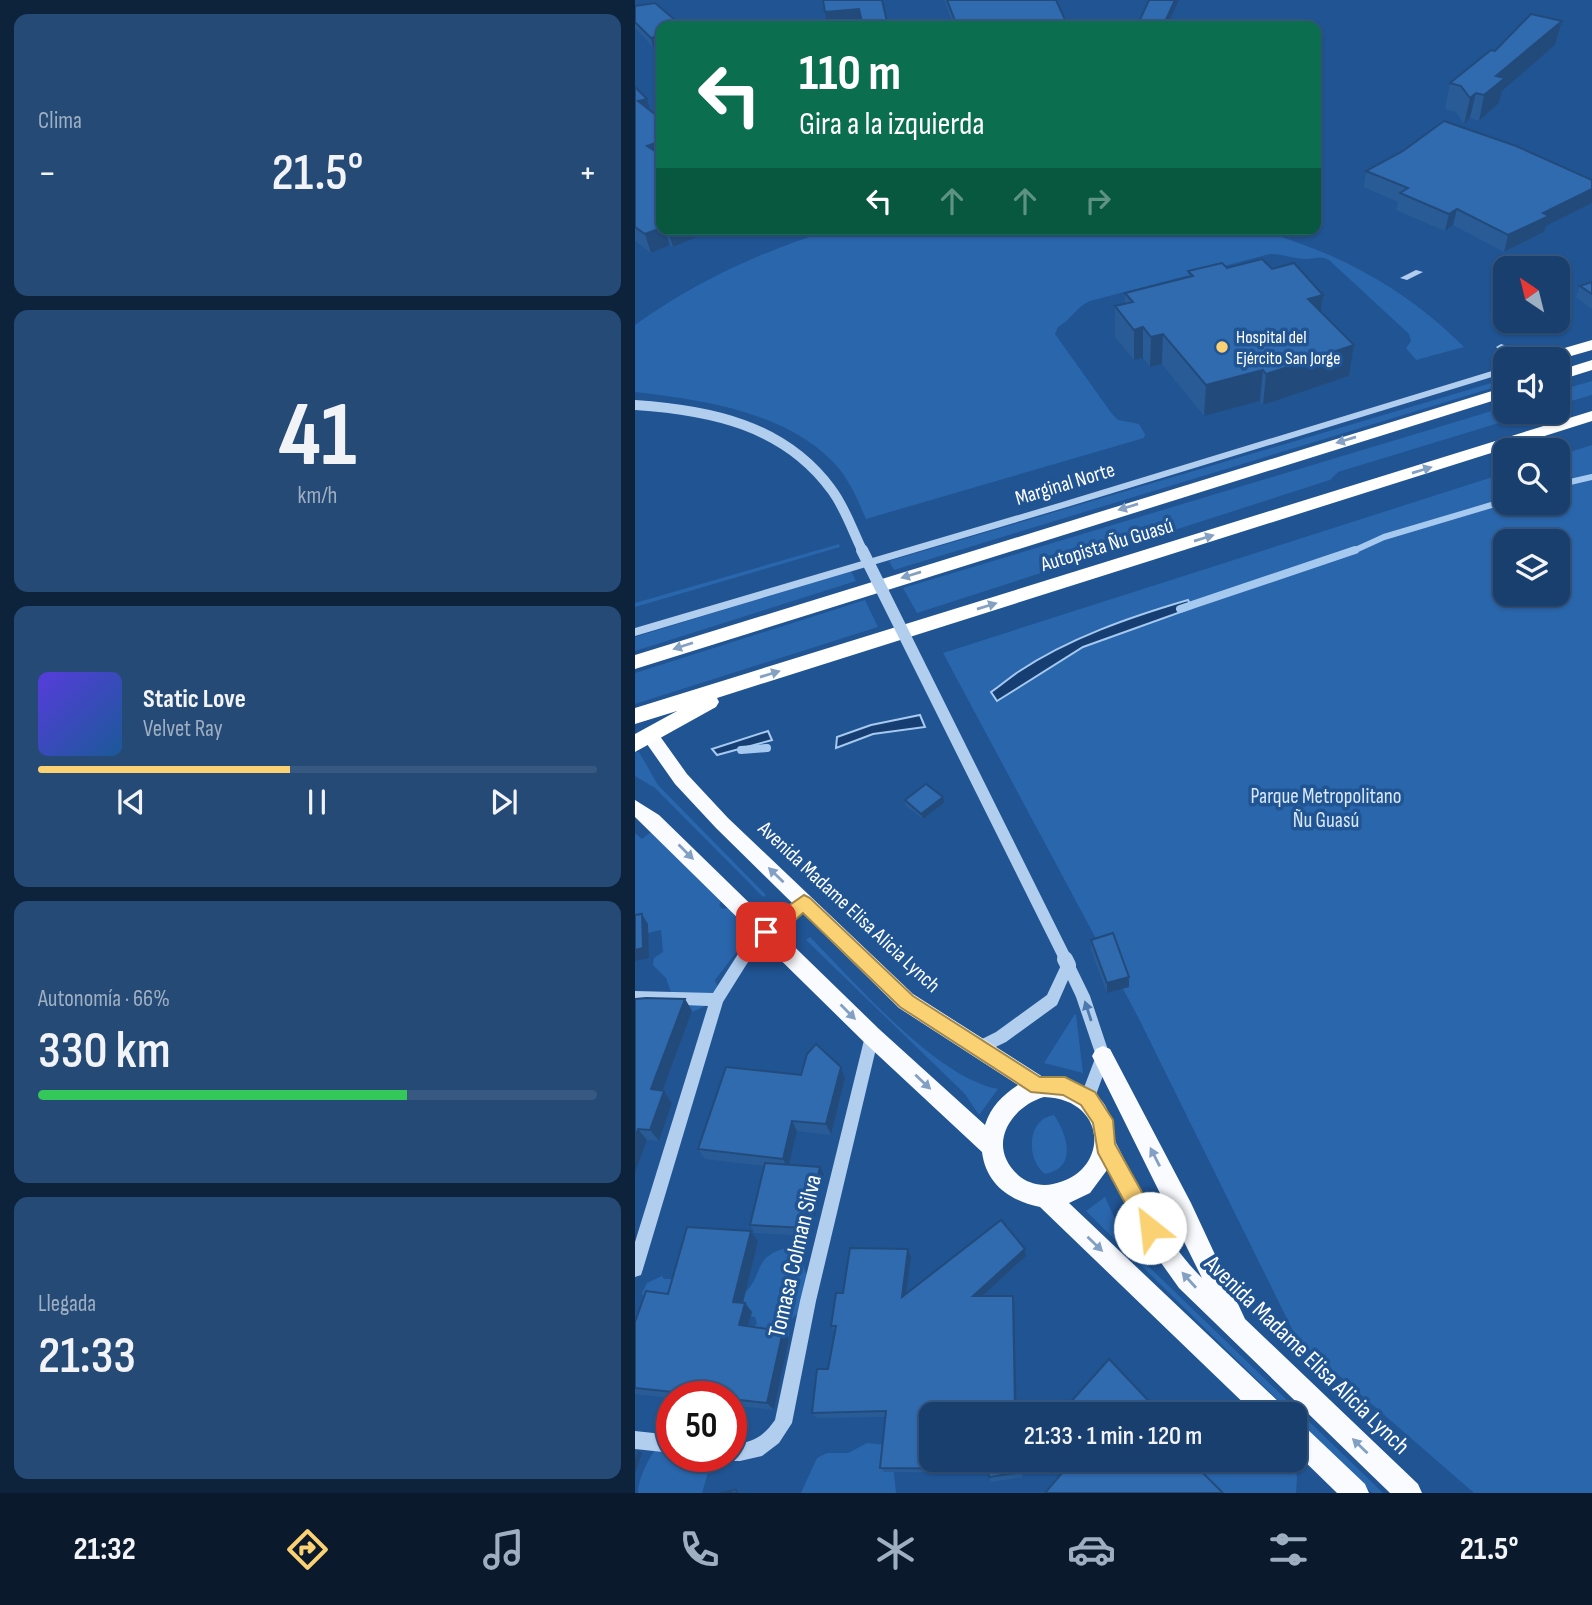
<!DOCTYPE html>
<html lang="es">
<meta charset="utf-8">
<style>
body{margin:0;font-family:"Sofia Sans Condensed",sans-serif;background:#254a76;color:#f1f3f6;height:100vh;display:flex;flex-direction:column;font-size:26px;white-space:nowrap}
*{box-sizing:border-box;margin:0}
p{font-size:23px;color:#9fafc2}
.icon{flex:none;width:38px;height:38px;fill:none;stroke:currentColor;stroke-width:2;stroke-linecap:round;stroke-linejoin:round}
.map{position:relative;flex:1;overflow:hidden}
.details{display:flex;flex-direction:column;gap:14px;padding:14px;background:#0d233c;width:635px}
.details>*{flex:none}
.guide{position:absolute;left:21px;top:21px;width:665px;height:214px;border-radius:14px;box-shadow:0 2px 5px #0004,0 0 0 2px #365881;background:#0b6e4f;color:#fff;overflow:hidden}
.needle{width:46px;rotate:325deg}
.tools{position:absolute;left:858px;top:256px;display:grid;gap:14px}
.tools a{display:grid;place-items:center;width:77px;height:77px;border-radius:14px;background:#183f6e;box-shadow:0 2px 5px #0004,0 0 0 2px #365881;font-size:35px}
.speed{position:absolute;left:21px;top:1381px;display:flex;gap:14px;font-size:35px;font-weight:700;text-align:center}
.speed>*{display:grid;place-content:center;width:91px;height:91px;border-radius:50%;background:#183f6e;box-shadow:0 2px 5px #0004,0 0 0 2px #365881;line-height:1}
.speed .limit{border:10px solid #d22;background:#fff;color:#111}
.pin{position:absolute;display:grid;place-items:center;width:60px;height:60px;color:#fff;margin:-30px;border-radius:14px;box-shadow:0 4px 10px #0006}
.me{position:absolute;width:77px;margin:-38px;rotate:331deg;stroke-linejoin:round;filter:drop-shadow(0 0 5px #0008)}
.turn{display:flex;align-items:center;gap:24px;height:147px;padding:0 28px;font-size:32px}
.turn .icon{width:91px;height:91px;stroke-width:2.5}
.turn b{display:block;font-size:49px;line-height:60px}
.lanes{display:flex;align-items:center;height:66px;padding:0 28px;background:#0003;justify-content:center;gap:35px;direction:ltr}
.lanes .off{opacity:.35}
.big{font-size:52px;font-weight:600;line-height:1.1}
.details .card{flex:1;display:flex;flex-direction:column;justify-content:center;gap:10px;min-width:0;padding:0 24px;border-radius:14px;background:#254a76}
.details .dial{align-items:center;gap:0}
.dial b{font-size:91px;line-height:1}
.song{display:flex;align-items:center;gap:21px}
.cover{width:84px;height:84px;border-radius:10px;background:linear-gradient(135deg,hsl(250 70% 55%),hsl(210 70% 35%))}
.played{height:7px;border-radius:4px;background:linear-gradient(90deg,#fbd273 45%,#365881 45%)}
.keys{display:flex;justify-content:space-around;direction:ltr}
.heat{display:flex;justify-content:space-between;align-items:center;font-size:38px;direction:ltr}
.charge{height:10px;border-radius:5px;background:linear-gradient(90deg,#34c759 66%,#365881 0)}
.trip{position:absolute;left:284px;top:1402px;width:388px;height:70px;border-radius:14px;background:#183f6e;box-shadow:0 2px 5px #0004,0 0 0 2px #365881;font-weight:600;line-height:70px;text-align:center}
.tab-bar{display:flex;height:112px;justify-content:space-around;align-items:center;background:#0a192c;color:#9fafc2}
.tab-bar .icon{width:49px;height:49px}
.tab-bar .on{color:#fbd273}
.tab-bar b{font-size:32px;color:#f1f3f6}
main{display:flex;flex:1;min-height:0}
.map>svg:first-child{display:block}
.green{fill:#2a66ac;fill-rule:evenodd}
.water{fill:#163e72;stroke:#a6c9ef;stroke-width:2}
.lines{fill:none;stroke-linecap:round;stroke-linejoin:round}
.stream-far1{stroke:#a6c9ef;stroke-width:6}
.stream{stroke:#a6c9ef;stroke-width:8}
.minor{fill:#b2ceee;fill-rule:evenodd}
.major{fill:#f9fbff;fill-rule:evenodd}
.highway{fill:#fff;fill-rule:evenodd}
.minor-bridge-far2{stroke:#b2ceee;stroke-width:10}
.minor-bridge-far1{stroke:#b2ceee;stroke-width:12}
.minor-bridge{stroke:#b2ceee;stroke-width:16}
.wall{fill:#295c97}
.shaded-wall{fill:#224b7b}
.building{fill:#306bb0;stroke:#224b7b;stroke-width:2}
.oneway{fill:#84a1c4}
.oneway2{fill:#829fc4}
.oneway3{fill:#4c79ae}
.route{fill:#fbd273;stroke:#a3884b;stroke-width:2}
.poi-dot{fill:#fbd273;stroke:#205493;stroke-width:2.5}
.labels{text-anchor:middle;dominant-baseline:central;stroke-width:7;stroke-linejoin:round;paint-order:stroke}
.far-poi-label{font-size:18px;fill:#fff;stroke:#205493;text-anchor:start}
.street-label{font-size:21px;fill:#fff;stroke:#205493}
.park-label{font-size:21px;fill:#d8e8fa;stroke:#205493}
.near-street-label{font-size:24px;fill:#fff;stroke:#205493}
</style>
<main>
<section class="details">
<div class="card"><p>Clima</p>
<div class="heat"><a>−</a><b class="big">21.5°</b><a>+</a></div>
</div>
<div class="card dial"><b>41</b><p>km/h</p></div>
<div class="card">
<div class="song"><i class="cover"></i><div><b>Static Love</b><p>Velvet Ray</p></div></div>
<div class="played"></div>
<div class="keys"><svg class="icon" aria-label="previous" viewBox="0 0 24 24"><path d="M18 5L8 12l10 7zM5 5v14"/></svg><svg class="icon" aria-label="pause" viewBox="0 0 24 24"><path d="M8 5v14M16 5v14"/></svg><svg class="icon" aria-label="next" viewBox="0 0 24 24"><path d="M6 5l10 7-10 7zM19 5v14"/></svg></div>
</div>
<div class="card"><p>Autonomía · 66%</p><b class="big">330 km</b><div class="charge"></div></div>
<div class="card"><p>Llegada</p><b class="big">21:33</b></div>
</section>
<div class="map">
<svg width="957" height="1493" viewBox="0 0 957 1493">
<rect width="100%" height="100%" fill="#205493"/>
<g class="green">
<path d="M199,229H621C702,252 769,287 829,347L781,360L771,348L776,341L774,334L694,260C684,255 681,259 671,259C659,259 648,254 635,254L455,301C441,307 436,320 423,327L420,334L477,414L483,420L504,424L510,434L509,438L231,519C224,503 217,486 206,471C159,413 69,400 0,392V325C61,281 127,251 199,229Z"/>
<polygon points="870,379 870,384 259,570 254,561"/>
<polygon points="957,381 957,395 922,405 922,391"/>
<polygon points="870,407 870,411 903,411 703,472 695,480 282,613 268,588"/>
<path d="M957,445V1493H839L662,1339L503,1017L308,653L870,473V502H922V456ZM870,541H922V593H870Z"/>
<polygon points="204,544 205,547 0,607 0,603"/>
<polygon points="216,571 221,581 0,651 0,637"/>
<polygon points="230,600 243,627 0,704 0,673"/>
<polygon points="0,752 4,752 23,785 131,895 128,897 20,788 0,776"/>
<polygon points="16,832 87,899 84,906 88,909 98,907 106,925 116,933 80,980 83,988 75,1004 55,1013 38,998 31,978 18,965 19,958 28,952 26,930 0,936 0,833 7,839"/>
<path d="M175,937C220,982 300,1077 363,1089L344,1115L330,1094L171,940Z"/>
<polygon points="440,1014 441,1015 448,1073 409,1063"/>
<path d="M419,1115C432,1134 443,1168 410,1174C391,1160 391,1119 419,1115Z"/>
<polygon points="470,1197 485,1230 509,1262 748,1493 737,1493 451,1211"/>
<path d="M152,1248L163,1253L173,1278L168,1309L153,1322L154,1336L117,1328L122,1324L120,1317L10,1300L7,1293L12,1283L27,1276L29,1279H39L107,1295C130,1277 116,1256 152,1248Z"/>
<path d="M37,1433V1456H72V1476L67,1493H3C3,1475 21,1442 37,1433Z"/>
<polygon points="232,1443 251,1445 257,1454 261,1493 166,1493 182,1458 192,1453 213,1453"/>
<polygon points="604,1460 659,1460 662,1477 661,1493 580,1493 568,1480 567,1468 574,1462 585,1463 593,1471"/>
</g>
<g class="water">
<path d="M553,600L557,608L448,647L370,696L362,701L356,692C365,686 374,678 383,672C434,638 495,617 553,600Z"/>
<polygon points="285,715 290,727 238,734 201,748 202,737 236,725"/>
<polygon points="133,731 137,740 82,755 77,749"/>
</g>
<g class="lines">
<g class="stream-far1">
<polyline points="922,485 957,477"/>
<polyline points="716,552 749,537 870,501"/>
</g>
<g class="stream">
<polyline points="545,609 720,550"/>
<polyline points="106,750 132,748"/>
</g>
<g class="minor">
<polygon points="781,270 788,272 772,280 765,278"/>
<polygon points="866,344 869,345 885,359 875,359 861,347"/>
<polygon points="870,367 870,373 432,507 0,636 0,628 424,503"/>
<polygon points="169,897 174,899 176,903 174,907 136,935 113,962 88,1002 8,1269 6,1275 0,1277 0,1242 73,1006 0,1003 0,991 78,993 103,954 126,927"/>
<polygon points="433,959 438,961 455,996 475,1056 458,1103 453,1105 448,1103 445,1098 461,1056 441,997 433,980 422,1005 371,1042 344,1055 339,1053 337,1048 339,1043 361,1032 412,995 428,961"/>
<path d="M237,1029L242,1031L244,1036L181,1301L157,1423L144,1443L127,1456L105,1461H96L89,1456H96V1443C117,1444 128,1437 140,1420L165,1301L230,1036L232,1031Z"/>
<polygon points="0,1431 37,1435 37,1453 0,1449"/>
</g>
<g class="major">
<path d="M16,730L22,732L52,774L93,818L278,994L408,1077C431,1076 450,1083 466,1100C478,1113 475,1130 482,1145C504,1188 532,1244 567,1278L457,1056L461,1049L468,1046L475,1049L556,1203L610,1319L783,1484L787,1493H755L544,1288L507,1236L472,1170L455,1193L434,1203L647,1405L651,1414H620L405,1207C375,1201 351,1184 347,1152L230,1043L0,817V800L24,815L244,1029L350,1125C356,1106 367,1096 383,1085L264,1008L81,828L40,784L7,737L10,732ZM409,1097C474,1099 475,1173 418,1184C406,1187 392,1183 383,1175C351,1146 375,1107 409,1097Z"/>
<polygon points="660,1422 669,1426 730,1484 734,1493 702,1493 660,1452"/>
</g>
<g class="highway">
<polygon points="957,340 957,350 922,360 900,359 902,356"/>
<polygon points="957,360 957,370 922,381 922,371"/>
<polygon points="870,387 870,397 0,669 0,655"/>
<polygon points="957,411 957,421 82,698 84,702 81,707 0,752 0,734 42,711 0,724 0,708"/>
</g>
<path class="minor-bridge-far2" d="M0,405C75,410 149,425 196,489C210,507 218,532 228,552"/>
<polyline class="minor-bridge-far1" points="227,550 431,960"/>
<polyline class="minor-bridge" points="430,959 433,965"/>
</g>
<g class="wall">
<polygon points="309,0 421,0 433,26 319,26"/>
<polygon points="0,6 26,26 26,45 18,47 0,28"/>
<polygon points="927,21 920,45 867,91 864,103 844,121 835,118 829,124 821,112 810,109 815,83 860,51"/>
<polygon points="0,87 26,229 81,229 38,247 35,245 16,253 0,241"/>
<polygon points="731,171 911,226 909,232 869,252 818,225 810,231 761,210 763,202 729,187"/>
<polygon points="592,268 637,269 686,312 719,345 714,376 628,405 625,401 569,416 527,364 515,367 508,358 499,360 480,337 480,306 490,304 490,293 553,277 553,271"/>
<polygon points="957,282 957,309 941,297 945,286"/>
<polygon points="870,300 870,320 910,320 874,331 855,315 858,303"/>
<polygon points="270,800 309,803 288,819 271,806"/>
<polygon points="456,940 494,987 472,993 456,950"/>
<polygon points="0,999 50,999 57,1011 28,1091 37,1103 24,1141 12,1140 0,1173"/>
<polygon points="210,1078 196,1135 162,1131 154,1165 189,1175 176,1236 120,1233 115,1225 129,1166 70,1159 63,1149"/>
<polygon points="116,1231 123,1241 108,1303 110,1303 117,1312 113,1326 148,1331 154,1339 139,1410 96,1405 96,1396 37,1396 37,1398 0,1394 0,1322 33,1294"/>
<polygon points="273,1249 276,1257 271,1293 390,1249 391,1256 348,1296 378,1296 379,1303 382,1409 296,1460 387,1460 388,1477 356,1482 354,1473 249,1472 245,1468 251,1417 182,1418 177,1413 193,1369 200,1332 196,1326 208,1293"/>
</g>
<g class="shaded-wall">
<polygon points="540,0 544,0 532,26 528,26"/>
<polygon points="224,9 226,23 192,26 190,12"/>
<polygon points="927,21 920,45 867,91 864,103 844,121 849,95 861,76"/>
<polygon points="26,35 26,45 18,47 16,38"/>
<polygon points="841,93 835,118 829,124 835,98"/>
<polygon points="12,99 17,116 3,101"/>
<polygon points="26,141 26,161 12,146"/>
<polygon points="957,189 957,203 911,226 909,232 869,252 873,235 908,213"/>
<polygon points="822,209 818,225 810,231 814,214"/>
<polygon points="26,228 26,229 30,229 35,245 16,253 10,234"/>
<polygon points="32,229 81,229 38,247"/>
<polygon points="688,295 684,325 673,299"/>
<polygon points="877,320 910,320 874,331"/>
<polygon points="508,327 508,358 499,360 499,330"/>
<polygon points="528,334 527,364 515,367 516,337"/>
<polygon points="719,345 714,376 628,405 631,374"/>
<polygon points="628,370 625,401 569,416 571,385"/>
<polygon points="308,797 309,803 288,819 286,814"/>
<polygon points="7,914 13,924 14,958 0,961 0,950"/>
<polygon points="494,977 494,987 472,993 472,983"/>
<polygon points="50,999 57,1011 24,1101 16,1089"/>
<polygon points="206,1067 210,1078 196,1135 191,1124"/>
<polygon points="29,1091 37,1103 24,1141 15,1130"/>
<polygon points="157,1121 162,1131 153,1169 148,1159"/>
<polygon points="3,1129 12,1140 0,1173 0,1137"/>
<polygon points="185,1167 189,1175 176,1236 171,1228"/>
<polygon points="116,1231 123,1241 106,1311 98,1302"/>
<polygon points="273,1249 276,1257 270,1304 267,1297"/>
<polygon points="390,1249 391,1256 340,1303 338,1296"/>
<polygon points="378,1296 379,1303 382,1414 380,1409"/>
<polygon points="110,1303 117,1312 111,1333 104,1325"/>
<polygon points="148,1331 154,1339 139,1410 132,1403"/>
<polygon points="3,1450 7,1453 0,1474 0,1459"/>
</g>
<g class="building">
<polygon points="188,0 247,0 253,26 228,26 224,9 190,12"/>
<polygon points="312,0 421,0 433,26 322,26"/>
<polygon points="514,0 540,0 528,26 502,26"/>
<polygon points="20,3 40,20 40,26 26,26 26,35 16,38 0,22 0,6"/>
<polygon points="896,14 927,21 861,76 870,78 849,95 841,93 835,98 826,86 815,83 856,50 860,51"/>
<polygon points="0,87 12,99 3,101 26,119 26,141 12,146 26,155 26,228 10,234 0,227"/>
<polygon points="809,121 881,146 957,180 957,189 908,213 914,216 873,235 822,209 814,214 765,193 773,188 731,171 768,151"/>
<polygon points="627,259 637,269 659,263 688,295 673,299 719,345 631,374 628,370 571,385 528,334 516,337 508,327 499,330 480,306 498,302 490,293 558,276 553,271 587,263 592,268"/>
<polygon points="957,282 957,294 945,286"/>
<polygon points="870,300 870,313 858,303"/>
<polygon points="291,784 308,797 286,814 270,800"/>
<polygon points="7,914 8,948 0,950 0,915"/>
<polygon points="478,933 494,977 472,983 456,940"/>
<polygon points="11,998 50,999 16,1089 29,1091 15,1130 3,1129 0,1137 0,999"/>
<polygon points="181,1044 206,1067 191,1124 157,1121 148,1159 63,1149 91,1067 166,1075 172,1054"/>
<polygon points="130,1163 185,1167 171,1228 115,1225"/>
<polygon points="366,1220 390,1249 338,1296 378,1296 380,1409 383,1409 383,1414 296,1414 296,1460 386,1460 387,1472 354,1477 353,1469 245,1468 251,1411 177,1413 182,1369 193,1369 201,1326 196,1326 201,1293 208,1293 215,1248 273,1249 267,1297"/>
<polygon points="52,1227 116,1231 98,1302 110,1303 104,1325 148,1331 132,1403 96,1399 96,1396 76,1396 0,1388 0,1322 11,1291 33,1294"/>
<polygon points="474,1359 526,1414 425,1414"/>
<polygon points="438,1460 555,1460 588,1493 410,1493"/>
<polygon points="101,1490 102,1493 85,1493"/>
</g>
<defs><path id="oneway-solid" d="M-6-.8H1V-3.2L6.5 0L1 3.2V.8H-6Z" transform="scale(1.75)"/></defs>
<g class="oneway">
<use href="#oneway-solid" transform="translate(711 440) rotate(163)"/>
<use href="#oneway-solid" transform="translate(787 470) rotate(-17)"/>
<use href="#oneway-solid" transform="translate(493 507) rotate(163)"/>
<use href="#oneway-solid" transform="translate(569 538) rotate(-17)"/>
<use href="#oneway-solid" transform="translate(276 575) rotate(163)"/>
<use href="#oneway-solid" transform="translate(352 606) rotate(-17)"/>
<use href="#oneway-solid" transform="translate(48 646) rotate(162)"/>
<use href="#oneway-solid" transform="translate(135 674) rotate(-17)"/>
</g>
<g class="oneway2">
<use href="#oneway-solid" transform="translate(51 852) rotate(45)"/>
<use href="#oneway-solid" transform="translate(141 875) rotate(-136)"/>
<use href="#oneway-solid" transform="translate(213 1012) rotate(45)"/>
<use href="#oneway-solid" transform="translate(288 1082) rotate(43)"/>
<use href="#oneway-solid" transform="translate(520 1157) rotate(-117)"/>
<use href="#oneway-solid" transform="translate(460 1244) rotate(44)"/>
<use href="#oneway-solid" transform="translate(554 1280) rotate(-132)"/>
<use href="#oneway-solid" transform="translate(725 1446) rotate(-136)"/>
</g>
<use class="oneway3" href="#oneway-solid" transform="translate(453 1011) rotate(-108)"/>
<path class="route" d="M169,895L175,898L278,996L405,1077H430L460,1092L478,1120L480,1144L523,1221L526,1228L523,1236L515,1239L508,1236L463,1153L458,1123L446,1105L428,1095L396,1092L265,1007L168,913C157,922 140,942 125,937L122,932L125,926Z"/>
<circle class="poi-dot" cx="587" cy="347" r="7"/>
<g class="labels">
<g class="far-poi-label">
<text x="601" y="337">Hospital del<tspan x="601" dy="21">Ejército San Jorge</tspan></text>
</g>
<g class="street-label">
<text transform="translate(430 484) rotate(-17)">Marginal Norte</text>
<text transform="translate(472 545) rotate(-17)">Autopista Ñu Guasú</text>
<text transform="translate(214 907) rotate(43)">Avenida Madame Elisa Alicia Lynch</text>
</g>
<g class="park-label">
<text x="691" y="796">Parque Metropolitano<tspan x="691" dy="24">Ñu Guasú</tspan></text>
</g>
<g class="near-street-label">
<text transform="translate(160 1256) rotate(-77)">Tomasa Colman Silva</text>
<text transform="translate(672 1355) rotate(44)">Avenida Madame Elisa Alicia Lynch</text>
</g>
</g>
</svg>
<div class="tools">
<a><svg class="needle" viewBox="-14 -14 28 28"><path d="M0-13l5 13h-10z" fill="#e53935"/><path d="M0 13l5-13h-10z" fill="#9fafc2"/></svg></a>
<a><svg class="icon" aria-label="sound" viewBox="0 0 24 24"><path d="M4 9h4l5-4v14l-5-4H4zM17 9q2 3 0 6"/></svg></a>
<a><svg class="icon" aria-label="search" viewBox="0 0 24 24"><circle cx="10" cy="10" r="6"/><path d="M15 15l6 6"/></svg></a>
<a><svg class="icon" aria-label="layers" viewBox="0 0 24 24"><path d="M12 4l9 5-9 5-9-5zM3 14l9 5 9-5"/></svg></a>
</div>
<div class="speed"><div class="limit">50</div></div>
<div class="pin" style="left:131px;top:932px;background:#d93025"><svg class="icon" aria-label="arrive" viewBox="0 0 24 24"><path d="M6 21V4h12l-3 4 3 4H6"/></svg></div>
<svg class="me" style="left:515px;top:1228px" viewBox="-20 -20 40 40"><circle r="19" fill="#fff"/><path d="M0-13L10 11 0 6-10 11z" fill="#fbd273"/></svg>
<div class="trip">21:33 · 1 min · 120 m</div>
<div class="guide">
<div class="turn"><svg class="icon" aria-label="left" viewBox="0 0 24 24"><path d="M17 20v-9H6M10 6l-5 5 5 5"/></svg><div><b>110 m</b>Gira a la izquierda</div></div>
<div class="lanes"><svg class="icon" aria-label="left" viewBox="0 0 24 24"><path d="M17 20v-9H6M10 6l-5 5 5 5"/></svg><svg class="icon off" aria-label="ahead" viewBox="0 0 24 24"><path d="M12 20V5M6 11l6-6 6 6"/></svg><svg class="icon off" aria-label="ahead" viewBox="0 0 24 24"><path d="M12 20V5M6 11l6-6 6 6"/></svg><svg class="icon off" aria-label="right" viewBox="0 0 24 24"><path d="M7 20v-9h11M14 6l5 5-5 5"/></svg></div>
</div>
</div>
</main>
<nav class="tab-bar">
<b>21:32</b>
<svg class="icon on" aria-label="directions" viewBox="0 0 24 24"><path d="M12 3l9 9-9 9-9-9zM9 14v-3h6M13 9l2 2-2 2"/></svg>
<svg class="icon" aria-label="music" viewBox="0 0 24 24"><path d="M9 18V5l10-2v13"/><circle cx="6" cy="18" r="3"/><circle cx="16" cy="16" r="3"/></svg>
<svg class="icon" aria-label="phone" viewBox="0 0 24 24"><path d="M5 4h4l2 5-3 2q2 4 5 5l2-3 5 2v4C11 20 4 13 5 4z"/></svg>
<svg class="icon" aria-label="climate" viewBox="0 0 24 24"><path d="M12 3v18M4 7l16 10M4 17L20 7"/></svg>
<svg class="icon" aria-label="car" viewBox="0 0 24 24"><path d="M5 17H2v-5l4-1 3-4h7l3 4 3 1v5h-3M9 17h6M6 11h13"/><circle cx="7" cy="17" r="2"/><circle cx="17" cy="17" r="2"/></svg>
<svg class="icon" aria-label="filters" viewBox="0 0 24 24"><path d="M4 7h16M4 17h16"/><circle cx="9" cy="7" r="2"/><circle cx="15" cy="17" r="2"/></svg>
<b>21.5°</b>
</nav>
